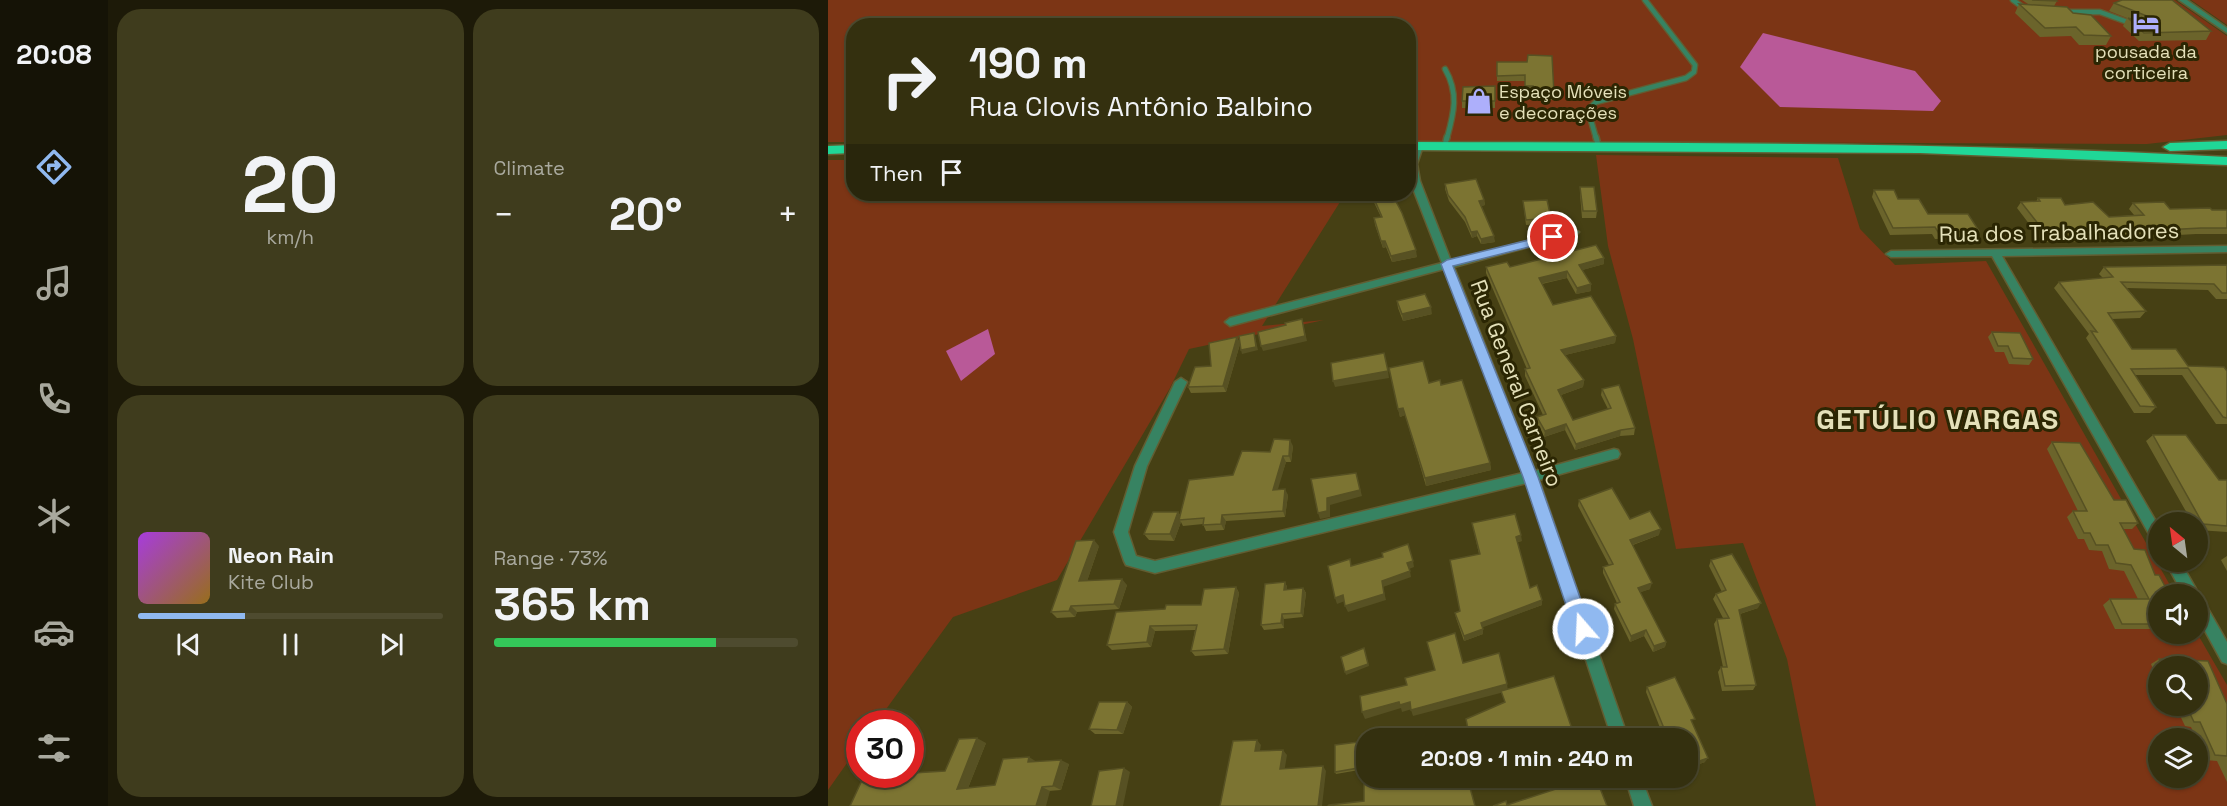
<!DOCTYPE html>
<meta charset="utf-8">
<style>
body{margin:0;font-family:"Space Grotesk",sans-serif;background:#3f3c1d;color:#f1f3f6;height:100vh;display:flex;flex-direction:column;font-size:22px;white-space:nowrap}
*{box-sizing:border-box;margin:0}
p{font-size:20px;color:#a9a99e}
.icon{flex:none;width:33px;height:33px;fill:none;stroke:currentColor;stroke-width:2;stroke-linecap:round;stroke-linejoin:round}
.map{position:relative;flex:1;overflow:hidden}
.side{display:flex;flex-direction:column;gap:9px;padding:9px;background:#1d1a08;width:720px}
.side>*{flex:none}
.guide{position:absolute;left:18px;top:18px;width:570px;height:183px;border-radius:24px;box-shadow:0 2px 4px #0004,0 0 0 2px #4e4b2f;background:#34300f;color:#f1f3f6;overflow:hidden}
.needle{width:39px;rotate:331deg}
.fabs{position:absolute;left:1320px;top:512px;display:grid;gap:12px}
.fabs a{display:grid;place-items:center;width:60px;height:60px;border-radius:50%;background:#34300f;box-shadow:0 2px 4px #0004,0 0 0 2px #4e4b2f;font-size:30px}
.speed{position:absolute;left:18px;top:710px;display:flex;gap:12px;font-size:30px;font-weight:700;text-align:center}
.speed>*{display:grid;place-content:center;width:78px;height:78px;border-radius:50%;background:#34300f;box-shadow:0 2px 4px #0004,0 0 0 2px #4e4b2f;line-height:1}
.speed .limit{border:9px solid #d22;background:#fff;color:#111}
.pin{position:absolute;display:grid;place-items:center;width:51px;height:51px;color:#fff;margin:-26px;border:3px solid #fff;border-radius:50%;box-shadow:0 2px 6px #0007}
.me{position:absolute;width:66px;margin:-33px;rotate:341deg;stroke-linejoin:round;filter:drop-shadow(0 0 4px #0008)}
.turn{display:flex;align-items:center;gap:21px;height:126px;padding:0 24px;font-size:27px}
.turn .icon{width:78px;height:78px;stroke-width:2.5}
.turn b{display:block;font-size:42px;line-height:51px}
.then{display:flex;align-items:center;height:57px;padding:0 24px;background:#0003;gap:12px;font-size:22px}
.big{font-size:45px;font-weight:700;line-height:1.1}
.side .card{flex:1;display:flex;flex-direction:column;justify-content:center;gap:9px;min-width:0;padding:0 21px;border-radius:24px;background:#3f3c1d}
.side .dial{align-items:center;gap:0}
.dial b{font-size:78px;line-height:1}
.song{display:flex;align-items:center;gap:18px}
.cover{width:72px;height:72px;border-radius:9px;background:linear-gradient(135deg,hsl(280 70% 55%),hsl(40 70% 35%))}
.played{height:6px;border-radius:3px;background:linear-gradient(90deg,#90b9f0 35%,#4e4b2f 35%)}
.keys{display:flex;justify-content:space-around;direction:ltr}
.heat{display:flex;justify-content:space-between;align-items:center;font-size:33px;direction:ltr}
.charge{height:9px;border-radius:4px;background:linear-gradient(90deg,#34c759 73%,#4e4b2f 0)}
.side .tiles{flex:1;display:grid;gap:9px;grid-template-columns:repeat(2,1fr)}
.trip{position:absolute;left:528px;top:728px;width:342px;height:60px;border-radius:24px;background:#34300f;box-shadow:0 2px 4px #0004,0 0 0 2px #4e4b2f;font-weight:700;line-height:60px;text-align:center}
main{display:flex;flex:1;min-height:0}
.menu{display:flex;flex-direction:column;width:108px;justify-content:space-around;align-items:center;background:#151306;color:#a9a99e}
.menu .icon{width:42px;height:42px}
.menu .on{color:#90b9f0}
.menu b{font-size:27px;color:#f1f3f6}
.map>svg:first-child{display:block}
.green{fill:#7c3515;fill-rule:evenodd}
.water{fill:#b95998}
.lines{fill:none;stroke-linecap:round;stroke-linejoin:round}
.lane-far1-casing{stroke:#625d32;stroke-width:7}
.lane-casing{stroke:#625d32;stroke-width:8}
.street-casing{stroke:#625d32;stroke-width:3}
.highway-casing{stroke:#625d32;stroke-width:3}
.lane-far1{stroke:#378362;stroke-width:4.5}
.lane{stroke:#378362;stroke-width:5}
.street{fill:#378362;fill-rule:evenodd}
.highway{fill:#20d797;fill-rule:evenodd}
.wall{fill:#6b642b}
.shaded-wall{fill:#575123}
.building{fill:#7c7432;stroke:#575123;stroke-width:1.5}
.route{fill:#90b9f0;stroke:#5e789c;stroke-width:1.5}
.labels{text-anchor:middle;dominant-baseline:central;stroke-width:6;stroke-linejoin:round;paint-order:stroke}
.far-poi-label{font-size:18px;fill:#e4e0b9;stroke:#2b2603}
.street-label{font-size:22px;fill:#e4e0b9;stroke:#2b2603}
.district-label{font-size:28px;font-weight:bold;letter-spacing:1.5px;fill:#e4e0b9;stroke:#2b2603}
</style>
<main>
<nav class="menu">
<b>20:08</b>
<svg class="icon on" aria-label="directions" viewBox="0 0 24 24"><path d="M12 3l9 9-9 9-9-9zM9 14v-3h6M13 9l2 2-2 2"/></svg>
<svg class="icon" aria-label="music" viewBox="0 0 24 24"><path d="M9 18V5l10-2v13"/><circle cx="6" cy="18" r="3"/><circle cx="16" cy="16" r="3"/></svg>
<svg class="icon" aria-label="phone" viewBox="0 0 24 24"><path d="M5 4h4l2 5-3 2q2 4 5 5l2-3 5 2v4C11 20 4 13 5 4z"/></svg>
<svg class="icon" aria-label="climate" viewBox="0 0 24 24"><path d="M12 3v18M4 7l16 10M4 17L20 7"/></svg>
<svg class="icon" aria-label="car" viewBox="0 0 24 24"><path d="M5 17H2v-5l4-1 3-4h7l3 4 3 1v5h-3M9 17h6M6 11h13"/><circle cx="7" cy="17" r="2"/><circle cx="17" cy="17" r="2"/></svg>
<svg class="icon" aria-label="filters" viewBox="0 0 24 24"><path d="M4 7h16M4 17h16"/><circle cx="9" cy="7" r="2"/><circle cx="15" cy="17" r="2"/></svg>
</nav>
<section class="side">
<div class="tiles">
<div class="card dial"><b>20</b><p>km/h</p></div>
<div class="card"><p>Climate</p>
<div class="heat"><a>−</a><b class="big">20°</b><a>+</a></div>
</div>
<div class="card">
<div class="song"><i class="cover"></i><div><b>Neon Rain</b><p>Kite Club</p></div></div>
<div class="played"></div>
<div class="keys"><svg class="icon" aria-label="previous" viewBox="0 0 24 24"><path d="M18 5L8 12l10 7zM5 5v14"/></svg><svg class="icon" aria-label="pause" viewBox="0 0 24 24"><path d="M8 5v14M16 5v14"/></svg><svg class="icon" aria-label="next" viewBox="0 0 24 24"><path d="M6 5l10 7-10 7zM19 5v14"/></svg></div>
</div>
<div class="card"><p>Range · 73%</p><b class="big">365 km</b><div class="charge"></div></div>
</div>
</section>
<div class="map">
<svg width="1399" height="806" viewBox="0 0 1399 806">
<rect width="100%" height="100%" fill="#464014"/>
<g class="green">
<polygon points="0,0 1347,0 1399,36 1399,135 1319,144 581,141 580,26 26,26 25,142 0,142"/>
<polygon points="1363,0 1399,0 1399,25"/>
<path d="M768,155L1010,158L1032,229L1067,265L1158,261L1347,594H1330V633H1369L1399,685V806H988L959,659L915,543L848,549L805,339L780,246ZM1330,666H1370V705H1330ZM1330,738H1370V777H1330Z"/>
<polygon points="0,160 25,160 26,194 517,194 434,326 496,320 361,349 342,388 229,580 125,617 48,723 32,723 31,746 0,790"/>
</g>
<g class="water">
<polygon points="935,33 1087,71 1113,101 1105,111 952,107 912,67"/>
<polygon points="160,329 167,354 133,381 118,351"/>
</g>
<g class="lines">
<g class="lane-far1-casing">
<g id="lane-far1">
<polyline points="1185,0 1197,9"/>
<polyline points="1234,12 1272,12 1305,24"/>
<path d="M617,69C631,93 626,113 619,138"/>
<polyline points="768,138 760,110 768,102 858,78 866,72 867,65 817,0"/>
</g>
</g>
<g class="lane-casing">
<g id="lane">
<polyline points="768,137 770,145"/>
<polyline points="617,145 619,137"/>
</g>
</g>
<g class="street-casing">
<g id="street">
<polygon points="1351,0 1359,0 1399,28 1399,33"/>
<polygon points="591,143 595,146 589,164 592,181 623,261 746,229 751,232 749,234 626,267 707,471 786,449 790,450 792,454 790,458 786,459 711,480 800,738 784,738 699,483 327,573 298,565 296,561 286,532 307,466 347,382 353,378 359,382 319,466 300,532 308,556 327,561 695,473 616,269 402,326 397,322 402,318 614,263 582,181 581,164 587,146"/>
<polygon points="1399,246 1399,252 1174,256 1330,525 1330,543 1325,541 1164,256 1063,257 1058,254 1063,251"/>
<polygon points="1337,561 1352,561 1368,589 1370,594 1370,596 1370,594 1355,594"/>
<polygon points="1370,598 1375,600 1399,642 1399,664 1394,662 1370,618"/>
<polygon points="797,777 813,777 824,806 806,806"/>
</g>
</g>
<g class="highway-casing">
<g id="highway">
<polygon points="1399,141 1399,149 1342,151 1335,147 1342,143"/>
<path d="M580,142C854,143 1126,142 1399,157V165L1092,153L580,150Z"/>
<polygon points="26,145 26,153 0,154 0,146"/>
</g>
</g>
<use href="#lane-far1" class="lane-far1"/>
<use href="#lane" class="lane"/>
<use href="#street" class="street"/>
<use href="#highway" class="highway"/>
</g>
<g class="wall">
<polygon points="1194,0 1228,0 1229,1 1226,6 1245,13 1283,36 1278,45 1251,45 1243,36 1212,37 1187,13 1191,4 1200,4"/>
<polygon points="1286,3 1383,31 1378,40 1311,41 1295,26 1299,18 1281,11"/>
<polygon points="669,62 699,62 726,94 726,100 705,100 705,92 697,92 697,81 669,81"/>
<polygon points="667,86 667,108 634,108 634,101"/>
<polygon points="617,184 656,200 657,205 653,206 667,242 653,244 649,236 644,238 637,222 621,201 617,189"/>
<polygon points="752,187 769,211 768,218 754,218 752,194"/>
<polygon points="1046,190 1070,199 1100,214 1151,231 1147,238 1107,239 1104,234 1062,235 1044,197"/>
<polygon points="542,194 564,194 589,257 564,262 558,247 555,248 547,225 546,218 553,217"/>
<polygon points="1210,198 1281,217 1306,215 1301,209 1305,203 1342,209 1399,210 1399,234 1368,234 1280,239 1279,241 1215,242 1189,208 1193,202 1208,202"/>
<polygon points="695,201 723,218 723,223 698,225"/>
<polygon points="776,264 754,270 763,284 763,291 748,294 739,278 714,284 725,305 788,336 787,343 737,355 756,380 755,387 733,395 745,420 780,409 773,395 774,389 807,428 806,435 792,436 747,450 737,430 716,437 709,423 709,417 715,415 697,376 697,369 699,369 658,273 658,267 682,267"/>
<polygon points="1399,265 1399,299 1388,299 1380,290 1299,288 1318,311 1312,318 1284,319 1304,349 1360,366 1399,371 1399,424 1388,424 1354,375 1307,375 1328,407 1322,413 1306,413 1258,338 1261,334 1226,288 1231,282 1275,278 1271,274 1276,267"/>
<polygon points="569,301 604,314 575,321 570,308"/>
<polygon points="1164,332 1205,359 1201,365 1181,364 1176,352 1167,352 1160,337"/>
<polygon points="409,337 412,344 398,392 363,393 360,387 383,366"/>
<polygon points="561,368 601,383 613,385 662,463 663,470 598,486 577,415 572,417"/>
<polygon points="1325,435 1391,480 1399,480 1399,532 1370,530 1370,522 1364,522 1318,441"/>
<polygon points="1224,442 1310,523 1304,529 1295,529 1330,594 1330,629 1287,629 1275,605 1282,599 1310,599 1296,571 1281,569 1274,551 1261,550 1256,539 1250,539 1239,517 1245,511 1250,511 1219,449"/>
<polygon points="465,446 463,462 458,462 449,489 460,495 457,517 398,521 396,530 378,531 375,524 355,526 353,522 346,541 321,540 316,534 350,512 352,515 405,475 442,452"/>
<polygon points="751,500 802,519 831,535 805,545 822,589 812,592 838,642 837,647 825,652 816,636 802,642 786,609 787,604 789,603 775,573 775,567 781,565 750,506"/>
<polygon points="644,523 694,541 689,542 702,588 714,605 654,627 655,634 636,641 628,618 627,613 632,611 651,554"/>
<polygon points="271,546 259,581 299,585 291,609 249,612 247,617 229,618 223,612"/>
<polygon points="1399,556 1399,571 1393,560"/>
<polygon points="883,560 930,608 912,614 928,685 925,690 894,691 890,672 893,667 895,667 886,624 889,619 895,618 885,599 888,594 894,592 881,566"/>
<polygon points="457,582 459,587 459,590 475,588 478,593 475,617 456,619 456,628 436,630 433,625"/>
<polygon points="408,587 411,593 400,654 367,656 363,651 367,630 327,631 323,647 284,650 279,645 337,609 373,605"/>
<polygon points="1331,659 1380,661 1399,704 1399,782 1389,761 1377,760 1370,741 1370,738 1368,738 1363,727 1357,726 1347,705 1370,705 1370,666 1330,666 1330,681 1323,664"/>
<polygon points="819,687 864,724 877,762 860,768 860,738 836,738 818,692"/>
<polygon points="299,702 304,707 295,734 267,734 261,729"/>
<polygon points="530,742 531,744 531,770 508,774 507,772"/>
<polygon points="158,743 140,788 167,785 209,762 241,764 233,790 22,806 117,771"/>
</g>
<g class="shaded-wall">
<polygon points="581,48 582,56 580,86"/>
<polygon points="656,200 657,205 651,207 651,201"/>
<polygon points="649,231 649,236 644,238 643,232"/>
<polygon points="666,236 667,242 653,244 653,239"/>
<polygon points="553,241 557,241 558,247 555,248"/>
<polygon points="588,250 589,257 564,262 563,256"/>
<polygon points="776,258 776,264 751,271 751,265"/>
<polygon points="739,271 739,278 711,284 711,278"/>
<polygon points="763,284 763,291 748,294 749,288"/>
<polygon points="603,307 604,314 575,321 574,314"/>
<polygon points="474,319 479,341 435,351 433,346"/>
<polygon points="426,333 430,350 414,354 413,350"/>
<polygon points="788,336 787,343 733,356 733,350"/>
<polygon points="409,337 412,344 398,392 395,386"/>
<polygon points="560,371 561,378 507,387 505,381"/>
<polygon points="756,380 755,387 730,396 730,390"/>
<polygon points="575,408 577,415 572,417 570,409"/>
<polygon points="738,424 737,430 716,437 717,431"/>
<polygon points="793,430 792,436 747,450 748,444"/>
<polygon points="462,440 465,446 463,462 461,456"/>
<polygon points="455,456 458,462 448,496 445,490"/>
<polygon points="662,463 663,470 598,486 597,478"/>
<polygon points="528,473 534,496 502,505 502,517 492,519 490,513 499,498"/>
<polygon points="457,489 460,495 457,517 455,511"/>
<polygon points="350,512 354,518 351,520 353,522 346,541 342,534"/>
<polygon points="394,515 398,521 396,530 393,524"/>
<polygon points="833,529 831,535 801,546 802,540"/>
<polygon points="693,535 694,541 688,542 688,537"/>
<polygon points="266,540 271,546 257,587 251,581"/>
<polygon points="585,561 586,567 581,569 579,563"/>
<polygon points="582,571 583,577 555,587 558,600 520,612 517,606 554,581"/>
<polygon points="294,579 299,585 291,609 286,604"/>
<polygon points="457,582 459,587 459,595 456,590"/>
<polygon points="824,583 822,589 808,594 810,588"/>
<polygon points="408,587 411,593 400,654 396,649"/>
<polygon points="475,588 478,593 475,617 473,613"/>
<polygon points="515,595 517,601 509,604 507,598"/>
<polygon points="714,600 714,605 653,628 653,623"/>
<polygon points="933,603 930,608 908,615 911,610"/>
<polygon points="243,606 249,612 247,617 241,611"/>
<polygon points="454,614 456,619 456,628 453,623"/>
<polygon points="322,626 327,631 323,647 319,642"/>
<polygon points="655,629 655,634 636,641 636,636"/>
<polygon points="818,630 816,636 802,642 803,636"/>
<polygon points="838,642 837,647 825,652 826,646"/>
<polygon points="536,648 541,666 518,675 517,672"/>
<polygon points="679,684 680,691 585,716 583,710"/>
<polygon points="299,702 304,707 295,734 289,730"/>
<polygon points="571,702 582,702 584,709 574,712 573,708 537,719 534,712"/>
<polygon points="656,730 656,734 642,738 641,734"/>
<polygon points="149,738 158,743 138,793 129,789"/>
<polygon points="429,740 433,745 431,756 427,751"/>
<polygon points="530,742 531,744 531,770 530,768"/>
<polygon points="455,750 459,755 456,773 452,769"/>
<polygon points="201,757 209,762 200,762"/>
<polygon points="880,758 877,762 860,768 860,765"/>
<polygon points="233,760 241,764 233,790 225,786"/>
<polygon points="495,766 498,771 494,806 490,806"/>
<polygon points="296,768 302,772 295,806 288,806"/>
<polygon points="214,787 222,791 218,806 208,806"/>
</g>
<g class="building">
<polygon points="1204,0 1228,0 1229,1"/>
<polygon points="1294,0 1344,0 1383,31 1316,33 1300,18 1321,25 1325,23 1324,18 1286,3"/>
<polygon points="1191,4 1239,7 1245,13 1263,15 1283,36 1256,35 1248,27 1217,28"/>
<polygon points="700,55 724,56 726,94 705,94 705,86 697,86 697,75 669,76 669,62 699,62"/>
<polygon points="667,86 667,101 634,101 635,87"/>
<polygon points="648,179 656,200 651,201 666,236 653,239 649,231 643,232 637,217 620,195 617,184"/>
<polygon points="752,187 766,187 769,211 755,211"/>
<polygon points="1046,190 1066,190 1070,199 1091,199 1100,214 1140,214 1151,231 1110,232 1107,227 1065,228"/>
<polygon points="544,194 564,194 574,213 588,250 563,256 557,241 553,241 546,218 554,217"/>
<polygon points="1210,198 1233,198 1237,205 1265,202 1281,217 1316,215 1305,203 1336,202 1342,209 1382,208 1384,210 1399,210 1399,228 1373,228 1281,233 1283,235 1219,235 1193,202 1212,201"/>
<polygon points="719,200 723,218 698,220 695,201"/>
<polygon points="768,245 776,258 751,265 763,284 749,288 739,271 711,278 725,305 763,296 788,336 733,350 756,380 730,390 745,420 783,408 774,389 791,385 807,428 793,430 748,444 738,424 717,431 709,417 718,414 697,369 702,368 658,267 679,262 682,267"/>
<polygon points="1399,265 1399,293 1394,293 1386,284 1293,282 1318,311 1280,313 1304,349 1348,349 1360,366 1396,367 1399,371 1399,418 1395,417 1360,368 1303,369 1328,407 1312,406 1263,331 1269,332 1231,282 1285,277 1276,267"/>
<polygon points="597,294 603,307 574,314 569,301"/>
<polygon points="474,319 477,336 433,346 430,332 458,325 457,323"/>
<polygon points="1164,332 1192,333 1205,359 1185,358 1180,346 1170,346"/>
<polygon points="426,333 428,347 413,350 411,336"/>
<polygon points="409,337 395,386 360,387 367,367 383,366 381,343"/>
<polygon points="556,353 560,371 505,381 503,363"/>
<polygon points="595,361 601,383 612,380 613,385 634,380 662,463 597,478 575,408 570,409 561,368"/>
<polygon points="1325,435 1358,435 1391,480 1399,480 1399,526 1375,524"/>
<polygon points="446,439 462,440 461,456 455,456 445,490 457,489 455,511 394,515 393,524 375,525 376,518 351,520 361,480 405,475 414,451 442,452"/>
<polygon points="1224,442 1252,443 1286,500 1298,500 1310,523 1292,523 1306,549 1317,550 1327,575 1331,575 1341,594 1330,594 1330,624 1294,624 1282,599 1321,599 1303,565 1288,563 1280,545 1268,545 1262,533 1256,533 1245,511 1259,511"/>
<polygon points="528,473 532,490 499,498 499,511 490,513 483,479"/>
<polygon points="784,488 802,519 822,511 833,529 802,540 824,583 810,588 838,642 826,646 818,630 803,636 787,604 792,602 775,567 785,564 751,500"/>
<polygon points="325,512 350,512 342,534 316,534"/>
<polygon points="687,514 693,535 688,537 702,588 709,585 714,600 653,623 655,629 636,636 627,613 632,611 622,560 652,554 644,523"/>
<polygon points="266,540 251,581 294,579 286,604 243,606 241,611 223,612 248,541"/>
<polygon points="580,544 585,561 579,563 582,571 554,581 556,594 517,606 515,595 507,598 500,566 522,559 523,566 555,557 554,553"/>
<polygon points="904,554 933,603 911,610 928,685 897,686 893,667 899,667 889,619 901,618 888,594 898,590 883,560"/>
<polygon points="457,582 456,590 475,588 473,613 454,614 453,623 433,625 437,584"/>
<polygon points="408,587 396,649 363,651 369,625 322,626 319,642 279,645 288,612 337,609 338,605 373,605 376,589"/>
<polygon points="627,633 635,663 671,653 679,684 583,710 582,702 572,705 571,702 534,712 532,696 579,685 577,678 607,670 599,642"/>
<polygon points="536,648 540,664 517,672 513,657"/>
<polygon points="1331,659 1380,661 1399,704 1399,756 1387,755 1372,722 1366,722 1358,705 1370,705 1370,666 1334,666"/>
<polygon points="726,676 747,738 658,738 656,730 641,734 638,719 677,702 673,691"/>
<polygon points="847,677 867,719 863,720 880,758 860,765 860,738 840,738 819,687"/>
<polygon points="271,702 299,702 289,730 261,729"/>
<polygon points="149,738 129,789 167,785 175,759 201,757 200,762 233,760 225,786 214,787 208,806 22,806 36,776 117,771 131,739"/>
<polygon points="429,740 427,751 455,750 452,769 495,766 490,806 392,806 405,741"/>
<polygon points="530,742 530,768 507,772 507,745"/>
<polygon points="536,767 538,767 538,777 595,777 597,786 622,777 639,777 647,806 500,806 501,805 536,801"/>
<polygon points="296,768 288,806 263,806 271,771"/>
<polygon points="734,777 760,777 761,781 768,778 779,806 665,806 678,801 679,805 737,786"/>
</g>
<polygon class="route" points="725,234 731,237 729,240 625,266 710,477 763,629 761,635 755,637 749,635 746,629 695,477 613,264 619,260"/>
<defs>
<g id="hotel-bare" transform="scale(2.07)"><path d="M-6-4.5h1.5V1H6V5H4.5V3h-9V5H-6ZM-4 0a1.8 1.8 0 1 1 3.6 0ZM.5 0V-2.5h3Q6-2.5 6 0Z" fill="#adaffb" stroke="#2b2603" stroke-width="2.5" paint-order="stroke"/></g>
<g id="shop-bare" transform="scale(2.07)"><path d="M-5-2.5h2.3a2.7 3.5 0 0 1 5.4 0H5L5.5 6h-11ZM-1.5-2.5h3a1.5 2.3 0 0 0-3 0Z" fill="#adaffb" stroke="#2b2603" stroke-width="2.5" paint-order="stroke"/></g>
</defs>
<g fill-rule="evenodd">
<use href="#hotel-bare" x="1318" y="23"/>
<use href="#shop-bare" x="651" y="101"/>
</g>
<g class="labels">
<g class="far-poi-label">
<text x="1318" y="51">pousada da<tspan x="1318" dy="21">corticeira</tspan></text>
<text x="671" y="91" text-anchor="start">Espaço Móveis<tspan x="671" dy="21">e decorações</tspan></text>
</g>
<g class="street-label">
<text transform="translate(1231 232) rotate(-1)">Rua dos Trabalhadores</text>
<text transform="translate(689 383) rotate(69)">Rua General Carneiro</text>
</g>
<g class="district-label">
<text x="1110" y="419">GETÚLIO VARGAS</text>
</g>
</g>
</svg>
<div class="fabs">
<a><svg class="needle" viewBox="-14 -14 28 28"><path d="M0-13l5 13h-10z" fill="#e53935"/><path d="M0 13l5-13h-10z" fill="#a9a99e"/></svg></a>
<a><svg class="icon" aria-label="sound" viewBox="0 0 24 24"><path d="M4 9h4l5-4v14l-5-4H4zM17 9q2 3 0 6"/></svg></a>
<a><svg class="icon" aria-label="search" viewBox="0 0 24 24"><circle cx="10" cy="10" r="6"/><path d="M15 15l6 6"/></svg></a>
<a><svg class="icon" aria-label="layers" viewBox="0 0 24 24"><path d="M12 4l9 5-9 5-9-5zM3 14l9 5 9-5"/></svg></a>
</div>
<div class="speed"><div class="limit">30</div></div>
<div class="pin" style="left:725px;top:237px;background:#d93025"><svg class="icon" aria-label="arrive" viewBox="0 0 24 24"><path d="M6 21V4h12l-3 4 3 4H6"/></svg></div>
<svg class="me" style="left:755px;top:629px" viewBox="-20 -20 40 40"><circle r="17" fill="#90b9f0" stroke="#fff" stroke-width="3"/><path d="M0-11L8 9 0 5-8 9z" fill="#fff"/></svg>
<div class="trip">20:09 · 1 min · 240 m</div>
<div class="guide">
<div class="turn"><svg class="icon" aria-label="right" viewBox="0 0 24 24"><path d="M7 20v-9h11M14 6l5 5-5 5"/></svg><div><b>190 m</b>Rua Clovis Antônio Balbino</div></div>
<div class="then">Then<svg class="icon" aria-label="arrive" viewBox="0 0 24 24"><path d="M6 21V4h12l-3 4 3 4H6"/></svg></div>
</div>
</div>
</main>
